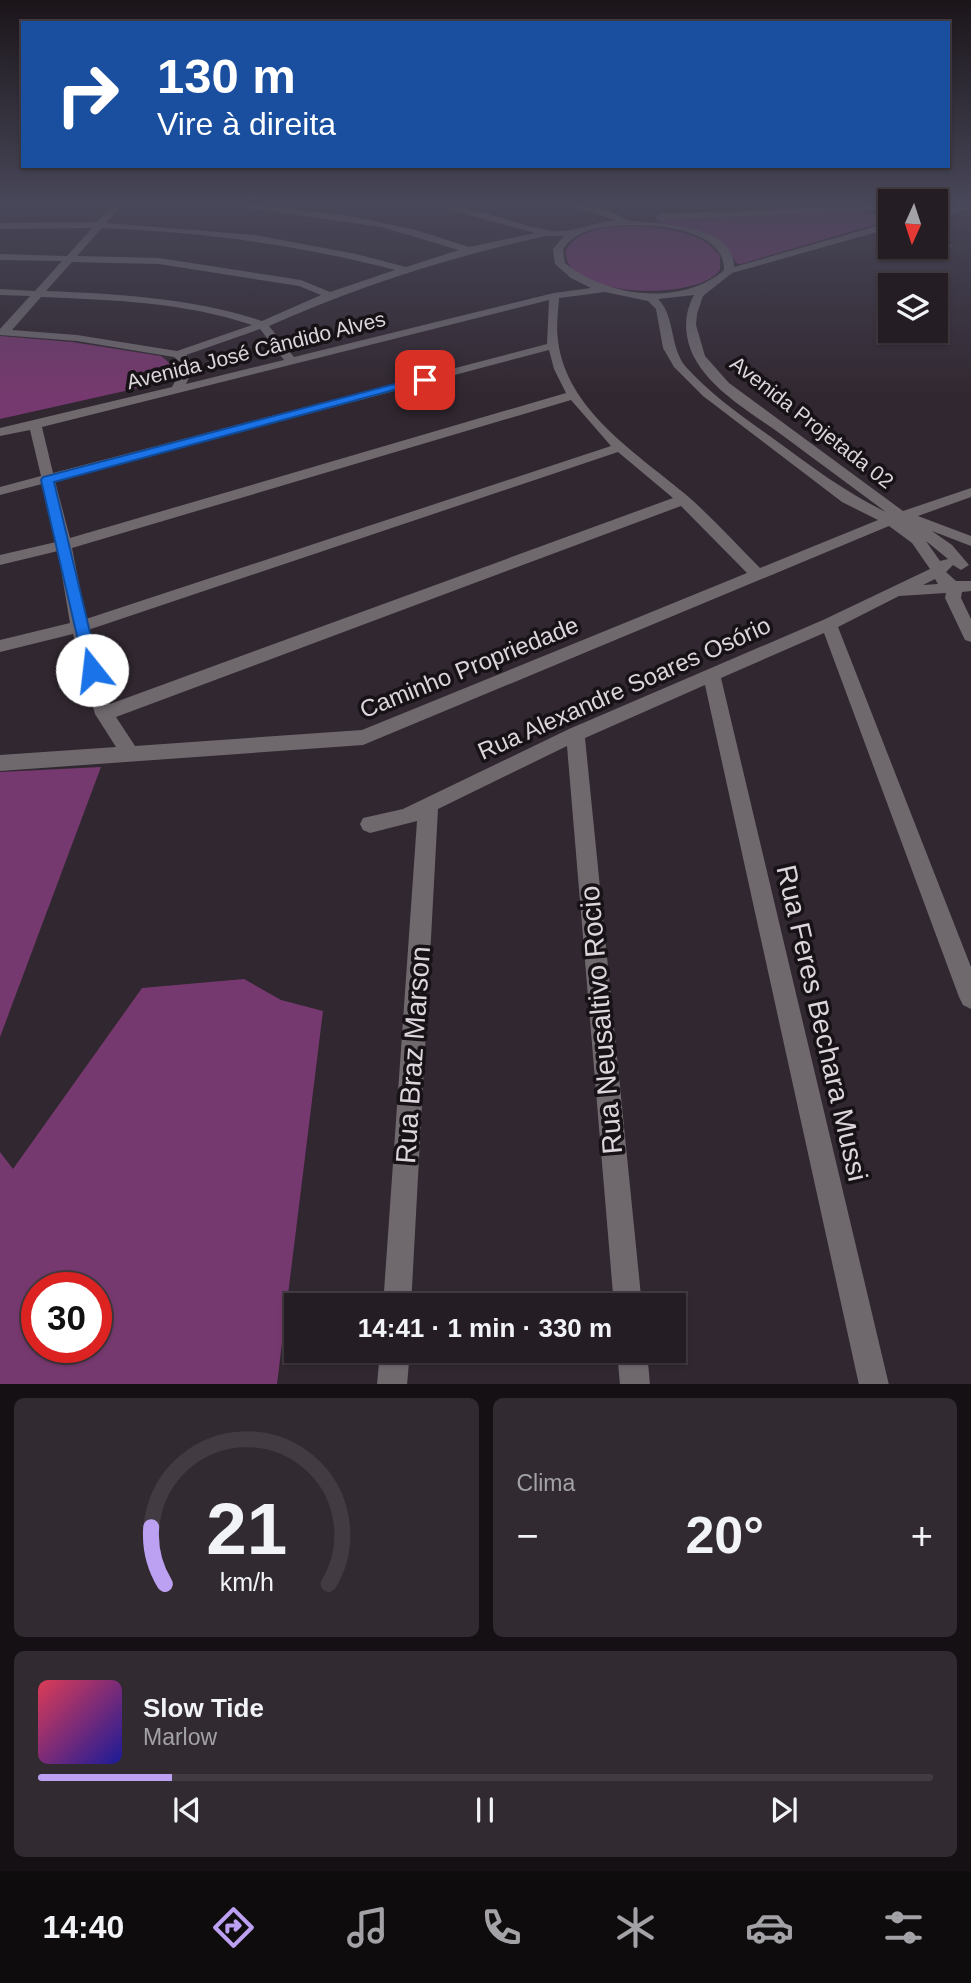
<!DOCTYPE html>
<html lang="pt">
<meta charset="utf-8">
<style>
body{margin:0;font-family:Helvetica,sans-serif;background:#312a31;color:#f1f3f6;height:100vh;display:flex;flex-direction:column;font-size:26px;white-space:nowrap}
*{box-sizing:border-box;margin:0}
p{font-size:23px;color:#a3a2a6}
.icon{flex:none;width:38px;height:38px;fill:none;stroke:currentColor;stroke-width:2;stroke-linecap:round;stroke-linejoin:round}
.map{position:relative;height:1384px;overflow:hidden}
.drawer{display:flex;flex-direction:column;gap:14px;padding:14px;background:#141014;flex:1}
.drawer>*{flex:none}
.hud{position:absolute;left:21px;top:21px;width:929px;height:147px;border-radius:0px;box-shadow:0 2px 5px #0004,0 0 0 2px #423b41;background:#1a4fa0;color:#fff;overflow:hidden}
.needle{width:46px;rotate:183deg}
.buttons{position:absolute;left:878px;top:189px;display:grid;gap:14px}
.buttons a{display:grid;place-items:center;width:70px;height:70px;border-radius:0px;background:#251d24;box-shadow:0 2px 5px #0004,0 0 0 2px #423b41;font-size:35px}
.speed{position:absolute;left:21px;top:1272px;display:flex;gap:14px;font-size:35px;font-weight:700;text-align:center}
.speed>*{display:grid;place-content:center;width:91px;height:91px;border-radius:50%;background:#251d24;box-shadow:0 2px 5px #0004,0 0 0 2px #423b41;line-height:1}
.speed .limit{border:10px solid #d22;background:#fff;color:#111}
.pin{position:absolute;display:grid;place-items:center;width:60px;height:60px;color:#fff;margin:-30px;border-radius:14px;box-shadow:0 4px 10px #0006}
.me{position:absolute;width:77px;margin:-38px;rotate:344deg;stroke-linejoin:round;filter:drop-shadow(0 0 5px #0008)}
.turn{display:flex;align-items:center;gap:24px;height:147px;padding:0 21px;font-size:32px}
.turn .icon{width:91px;height:91px;stroke-width:2.5}
.turn b{display:block;font-size:49px;line-height:60px}
.big{font-size:52px;font-weight:700;line-height:1.1}
.drawer .card{flex:1;display:flex;flex-direction:column;justify-content:center;gap:10px;min-width:0;padding:0 24px;border-radius:10px;background:#312a31}
.drawer .dial{align-items:center;gap:0}
.dial svg{height:182px;overflow:visible;fill:none;stroke:#423b41;stroke-width:7;stroke-linecap:round;text-anchor:middle}
.dial text{fill:#f1f3f6;stroke:none}
.song{display:flex;align-items:center;gap:21px}
.cover{width:84px;height:84px;border-radius:10px;background:linear-gradient(135deg,hsl(350 70% 55%),hsl(240 70% 35%))}
.played{height:7px;border-radius:4px;background:linear-gradient(90deg,#bca0f2 15%,#423b41 15%)}
.keys{display:flex;justify-content:space-around;direction:ltr}
.heat{display:flex;justify-content:space-between;align-items:center;font-size:38px;direction:ltr}
.drawer .tiles{flex:1;display:grid;gap:14px;grid-template-columns:1fr 1fr}
.card:last-child{grid-column:span 2}
.trip{position:absolute;left:284px;top:1293px;width:402px;height:70px;border-radius:0px;background:#251d24;box-shadow:0 2px 5px #0004,0 0 0 2px #423b41;font-weight:700;line-height:70px;text-align:center}
.tabs{display:flex;height:112px;justify-content:space-around;align-items:center;background:#0f0c0e;color:#a3a2a6}
.tabs .icon{width:49px;height:49px}
.tabs .current{color:#bca0f2}
.tabs b{font-size:32px;color:#f1f3f6}
.map>svg:first-child{display:block}
.green{fill:#76396f;fill-rule:evenodd}
.lines{fill:none;stroke-linecap:round;stroke-linejoin:round}
.minor{fill:#6f696e;fill-rule:evenodd}
.route{fill:#1a73e8;stroke:#114b97;stroke-width:2}
.labels{text-anchor:middle;dominant-baseline:central;stroke-width:7;stroke-linejoin:round;paint-order:stroke}
.far-street-label{font-size:21px;fill:#dcd5db;stroke:#161216}
.street-label{font-size:24px;fill:#dcd5db;stroke:#161216}
.near-street-label{font-size:28px;fill:#dcd5db;stroke:#161216}
</style>
<div class="map">
<svg width="971" height="1385" viewBox="0 0 971 1385">
<rect width="100%" height="100%" fill="#312730"/>
<g class="green">
<path d="M856,210L875,215L880,223L741,264L736,263C719,224 682,235 654,219Z"/>
<path d="M643,226C669,229 704,232 720,256V270C696,303 559,297 566,250C580,226 618,225 643,226Z"/>
<polygon points="0,336 72,342 161,356 172,365 172,371 165,382 0,419"/>
<polygon points="101,767 0,1037 0,772"/>
<path d="M244,979L281,1000L323,1011L277,1384H0V1152L13,1169L142,988ZM96,1288V1348H37V1288Z"/>
</g>
<g class="lines">
<g class="minor">
<path d="M114,204H122L106,223L255,235L356,254L406,267L459,250L381,227L222,204H254L349,216L416,230L469,247L535,233L429,204C470,204 506,222 546,230C569,235 591,223 615,220L565,204C581,203 603,208 618,215C622,217 624,219 628,220C657,225 734,222 734,267L891,222V228L732,273L703,296L697,314L696,325L705,356L729,383L903,511L971,488V497L918,516L971,536V546L932,531L952,545L969,565L961,570L953,565L946,572L956,581H971V591L962,592L961,598L971,619V642L965,640L945,598L946,593L899,596L838,627L971,967V1009L963,1005L959,997L824,633L721,678L889,1385H859L705,685L585,738L642,1306H614L567,746L438,809L411,1306H383L417,821L370,833L363,830L360,824L363,818L403,809L569,729L823,620L930,569L912,543L889,526L363,745L0,771V755L116,747L95,714L73,634L0,652V640L70,623L58,551L0,565V555L56,542L42,484L0,495V487L41,476L30,430L0,436V428L172,387L181,370L180,362L174,357L77,341L0,335V329L30,296L0,295V289L35,291L62,261L0,260V254L67,256L92,228L0,229V223L97,222ZM624,225C656,224 725,229 724,270C682,307 606,297 565,263L563,249C577,229 601,227 624,225ZM102,228C202,232 299,245 395,270L330,292L301,280L159,258L77,256ZM546,236H564L553,249L555,264L571,278L591,288L554,293L294,357L269,326C358,286 450,257 546,236ZM72,262L159,264L299,286L321,295L262,321C192,298 119,294 46,291ZM605,292L648,301L656,309L663,348L674,367L703,396L842,502L878,520L760,568C735,543 711,516 684,493C635,452 567,410 558,341C556,327 558,312 559,298ZM694,295C683,315 684,337 694,357C712,391 752,413 782,435C817,461 852,487 886,512C847,493 813,468 778,442C746,419 712,396 686,367C669,347 676,317 658,299ZM41,297C112,300 184,302 252,325L177,351L77,335L12,330ZM549,300L547,344L53,473L42,427ZM260,329L284,360L186,384C191,373 197,364 186,355ZM549,350L554,369L566,393L70,538L55,481ZM571,400L611,446L86,619L72,548ZM618,452L673,498L110,704L88,630ZM681,506L747,573L362,730L135,746L116,717ZM926,541L948,559L940,561ZM935,579L938,584L923,585Z"/>
<polygon points="889,204 891,209 660,220 656,217 660,214"/>
<polygon points="971,204 971,209 936,217 936,211"/>
<polygon points="936,238 950,244 952,246 947,249 936,245"/>
<polygon points="380,1351 410,1351 407,1385 377,1385"/>
<polygon points="617,1351 647,1351 650,1385 620,1385"/>
</g>
</g>
<linearGradient id="sky" x2="0" y2="1"><stop stop-color="#1b151a"/><stop offset="0.51" stop-color="#484759"/><stop offset="1" stop-color="#484759" stop-opacity="0"/></linearGradient>
<rect width="971" height="397" fill="url(#sky)"/>
<polygon class="route" points="421,377 431,380 54,482 99,670 97,675 86,675 41,480 43,477"/>
<g class="labels">
<g class="far-street-label">
<text transform="translate(256 350) rotate(-14)">Avenida José Cândido Alves</text>
<text transform="translate(812 422) rotate(38)">Avenida Projetada 02</text>
</g>
<g class="street-label">
<text transform="translate(469 667) rotate(-22)">Caminho Propriedade</text>
<text transform="translate(624 688) rotate(-24)">Rua Alexandre Soares Osório</text>
</g>
<g class="near-street-label">
<text transform="translate(601 1020) rotate(-95)">Rua Neusaltivo Rocio</text>
<text transform="translate(822 1023) rotate(77)">Rua Feres Bechara Mussi</text>
<text transform="translate(413 1055) rotate(-86)">Rua Braz Marson</text>
</g>
</g>
</svg>
<div class="buttons">
<a><svg class="needle" viewBox="-14 -14 28 28"><path d="M0-13l5 13h-10z" fill="#e53935"/><path d="M0 13l5-13h-10z" fill="#a3a2a6"/></svg></a>
<a><svg class="icon" aria-label="layers" viewBox="0 0 24 24"><path d="M12 4l9 5-9 5-9-5zM3 14l9 5 9-5"/></svg></a>
</div>
<div class="speed"><div class="limit">30</div></div>
<div class="pin" style="left:425px;top:380px;background:#d93025"><svg class="icon" aria-label="arrive" viewBox="0 0 24 24"><path d="M6 21V4h12l-3 4 3 4H6"/></svg></div>
<svg class="me" style="left:92px;top:670px" viewBox="-20 -20 40 40"><circle r="19" fill="#fff"/><path d="M0-13L10 11 0 6-10 11z" fill="#1a73e8"/></svg>
<div class="trip">14:41 · 1 min · 330 m</div>
<div class="hud">
<div class="turn"><svg class="icon" aria-label="right" viewBox="0 0 24 24"><path d="M7 20v-9h11M14 6l5 5-5 5"/></svg><div><b>130 m</b>Vire à direita</div></div>
</div>
</div>
<section class="drawer">
<div class="tiles">
<div class="card dial"><svg viewBox="0 0 100 80">
<path d="M14 69A42 42 0 1 1 86 69"/>
<path d="M14 69A42 42 0 0 1 8 44" stroke="#bca0f2"/>
<text x="50" y="56" font-size="32" font-weight="700">21</text>
<text x="50" y="72" font-size="11">km/h</text>
</svg></div>
<div class="card"><p>Clima</p>
<div class="heat"><a>−</a><b class="big">20°</b><a>+</a></div>
</div>
<div class="card">
<div class="song"><i class="cover"></i><div><b>Slow Tide</b><p>Marlow</p></div></div>
<div class="played"></div>
<div class="keys"><svg class="icon" aria-label="previous" viewBox="0 0 24 24"><path d="M18 5L8 12l10 7zM5 5v14"/></svg><svg class="icon" aria-label="pause" viewBox="0 0 24 24"><path d="M8 5v14M16 5v14"/></svg><svg class="icon" aria-label="next" viewBox="0 0 24 24"><path d="M6 5l10 7-10 7zM19 5v14"/></svg></div>
</div>
</div>
</section>
<nav class="tabs">
<b>14:40</b>
<svg class="icon current" aria-label="directions" viewBox="0 0 24 24"><path d="M12 3l9 9-9 9-9-9zM9 14v-3h6M13 9l2 2-2 2"/></svg>
<svg class="icon" aria-label="music" viewBox="0 0 24 24"><path d="M9 18V5l10-2v13"/><circle cx="6" cy="18" r="3"/><circle cx="16" cy="16" r="3"/></svg>
<svg class="icon" aria-label="phone" viewBox="0 0 24 24"><path d="M5 4h4l2 5-3 2q2 4 5 5l2-3 5 2v4C11 20 4 13 5 4z"/></svg>
<svg class="icon" aria-label="climate" viewBox="0 0 24 24"><path d="M12 3v18M4 7l16 10M4 17L20 7"/></svg>
<svg class="icon" aria-label="car" viewBox="0 0 24 24"><path d="M5 17H2v-5l4-1 3-4h7l3 4 3 1v5h-3M9 17h6M6 11h13"/><circle cx="7" cy="17" r="2"/><circle cx="17" cy="17" r="2"/></svg>
<svg class="icon" aria-label="filters" viewBox="0 0 24 24"><path d="M4 7h16M4 17h16"/><circle cx="9" cy="7" r="2"/><circle cx="15" cy="17" r="2"/></svg>
</nav>
